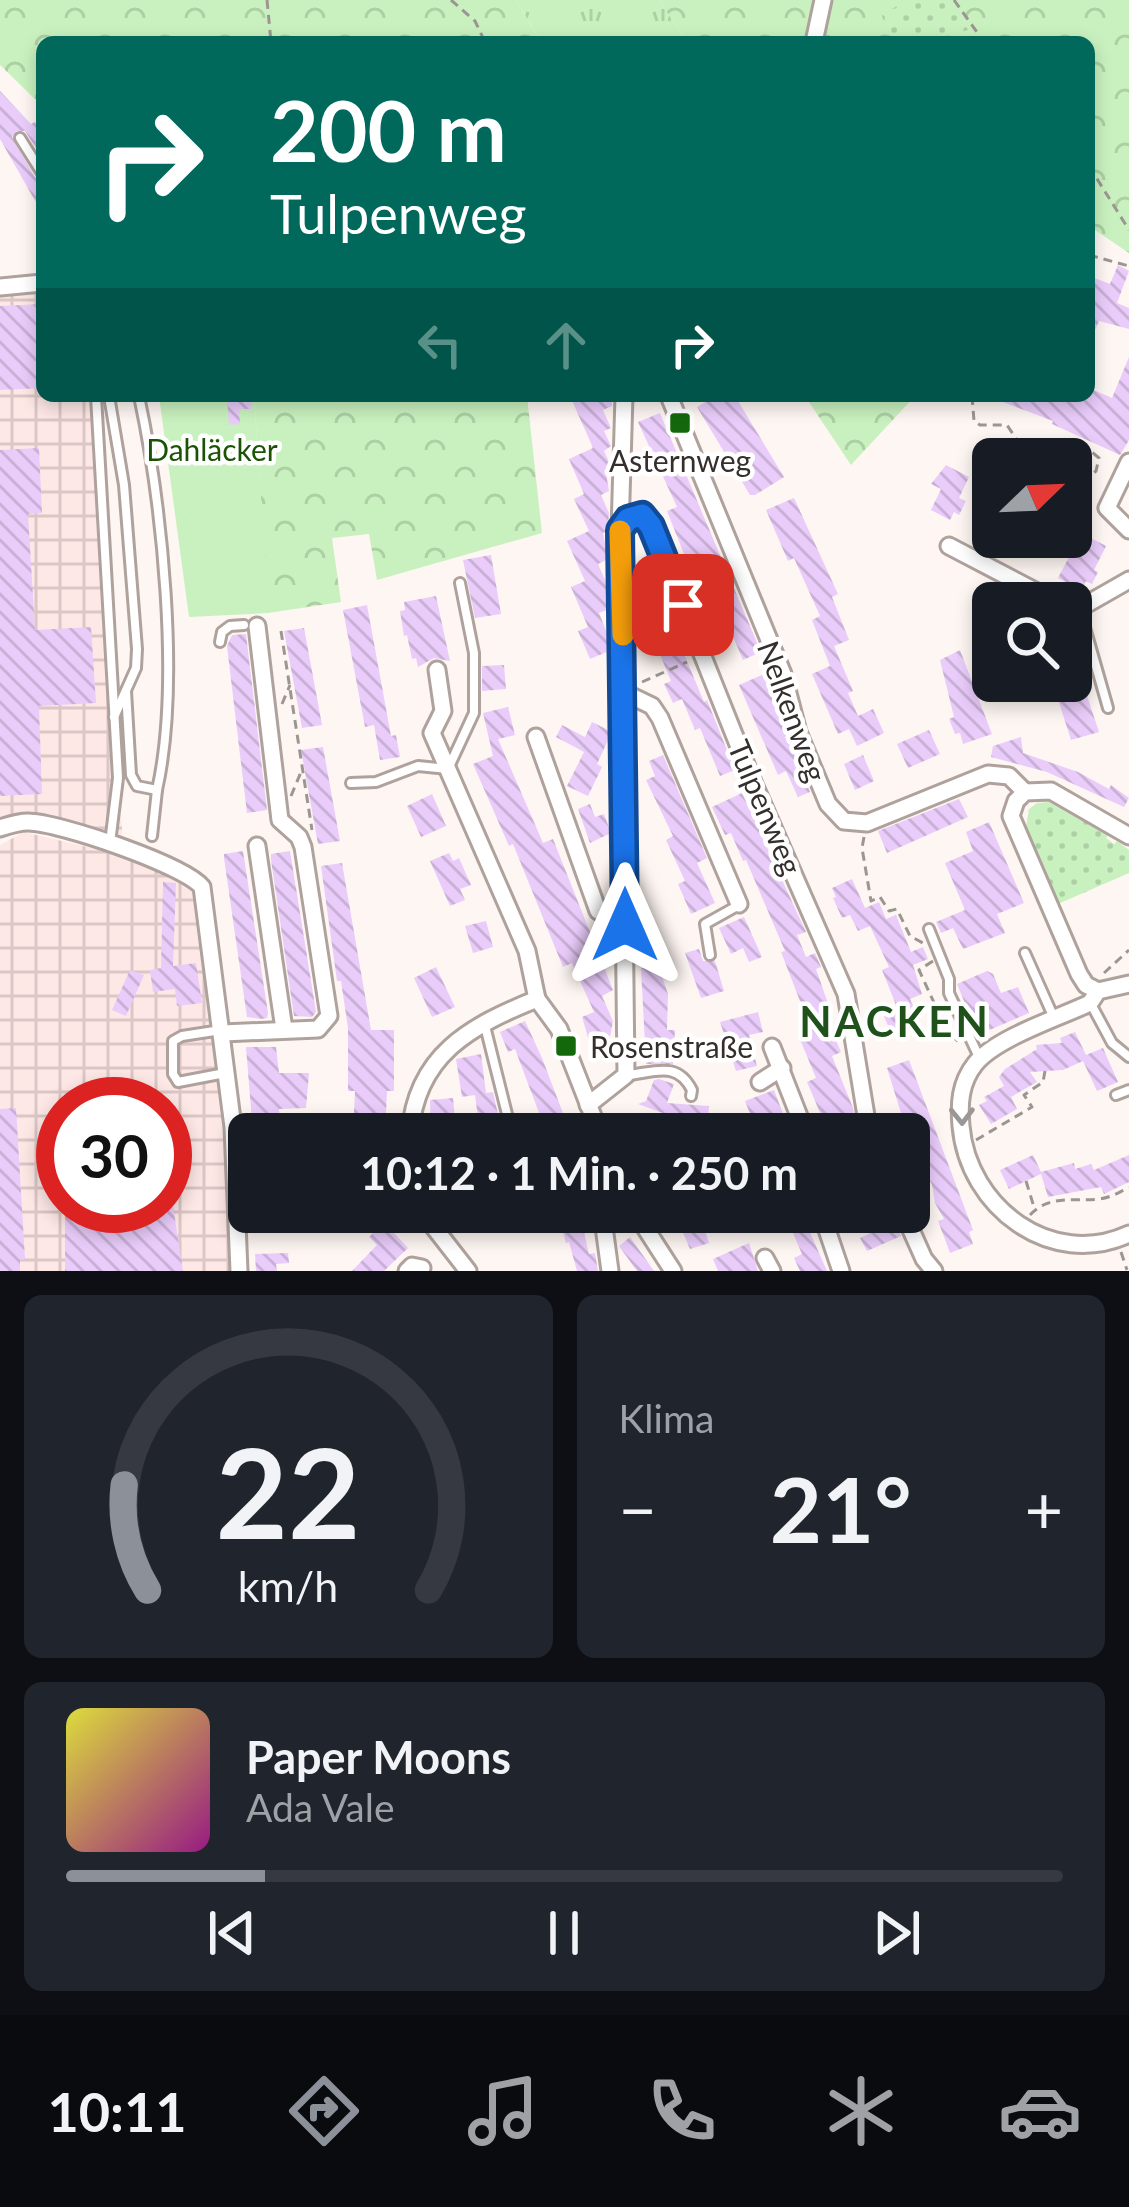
<!DOCTYPE html>
<html lang="de">
<meta charset="utf-8">
<style>
body{margin:0;font-family:Lato,sans-serif;background:#20242c;color:#f1f3f6;height:100vh;display:flex;flex-direction:column;font-size:45px;white-space:nowrap}
*{box-sizing:border-box;margin:0}
p{font-size:39px;color:#9ea1a6}
.icon{flex:none;width:66px;height:66px;fill:none;stroke:currentColor;stroke-width:2;stroke-linecap:round;stroke-linejoin:round}
.map{position:relative;height:1271px;overflow:hidden}
.side{display:flex;flex-direction:column;gap:24px;padding:24px;background:#0d0f14;flex:1}
.side>*{flex:none}
.guide{position:absolute;left:36px;top:36px;width:1059px;height:366px;border-radius:18px;box-shadow:0 6px 18px #0003;background:#00695c;color:#fff;overflow:hidden}
.needle{width:78px;rotate:67deg}
.buttons{position:absolute;left:972px;top:438px;display:grid;gap:24px}
.buttons a{display:grid;place-items:center;width:120px;height:120px;border-radius:18px;background:#171b24;box-shadow:0 6px 18px #0003;font-size:60px}
.speed{position:absolute;left:36px;top:1077px;display:flex;gap:24px;font-size:60px;font-weight:700;text-align:center}
.speed>*{display:grid;place-content:center;width:156px;height:156px;border-radius:50%;background:#171b24;box-shadow:0 6px 18px #0003;line-height:1}
.speed .limit{border:18px solid #d22;background:#fff;color:#111}
.pin{position:absolute;display:grid;place-items:center;width:102px;height:102px;color:#fff;margin:-51px;border-radius:24px;box-shadow:0 6px 18px #0006}
.me{position:absolute;width:132px;margin:-66px;rotate:0deg;stroke-linejoin:round;filter:drop-shadow(0 0 9px #0008)}
.turn{display:flex;align-items:center;gap:42px;height:252px;padding:0 36px;font-size:54px}
.turn .icon{width:156px;height:156px;stroke-width:2.5}
.turn b{display:block;font-size:84px;line-height:102px}
.lanes{display:flex;align-items:center;height:114px;padding:0 36px;background:#0003;justify-content:center;gap:60px;direction:ltr}
.lanes .off{opacity:.35}
.big{font-size:90px;font-weight:700;line-height:1.1}
.side .card{flex:1;display:flex;flex-direction:column;justify-content:center;gap:18px;min-width:0;padding:0 42px;border-radius:18px;background:#20242c}
.side .dial{align-items:center;gap:0}
.dial svg{height:312px;overflow:visible;fill:none;stroke:#363941;stroke-width:7;stroke-linecap:round;text-anchor:middle}
.dial text{fill:#f1f3f6;stroke:none}
.song{display:flex;align-items:center;gap:36px}
.cover{width:144px;height:144px;border-radius:18px;background:linear-gradient(135deg,hsl(60 70% 55%),hsl(310 70% 35%))}
.played{height:12px;border-radius:6px;background:linear-gradient(90deg,#8c9099 20%,#363941 20%)}
.keys{display:flex;justify-content:space-around;direction:ltr}
.heat{display:flex;justify-content:space-between;align-items:center;font-size:66px;direction:ltr}
.side .tiles{flex:1;display:grid;gap:24px;grid-template-columns:1fr 1fr}
.card:last-child{grid-column:span 2}
.trip{position:absolute;left:228px;top:1113px;width:702px;height:120px;border-radius:18px;background:#171b24;box-shadow:0 6px 18px #0003;font-weight:700;line-height:120px;text-align:center}
.tab-bar{display:flex;height:192px;justify-content:space-around;align-items:center;background:#090b0e;color:#9ea1a6}
.tab-bar .icon{width:84px;height:84px}
.tab-bar .active{color:#8c9099}
.tab-bar b{font-size:54px;color:#f1f3f6}
.map>svg:first-child{display:block}
.industrial{fill:url(#industrial-grid);fill-rule:evenodd}
.grass{fill:url(#grass-tufts)}
.forest{fill:url(#forest-crowns)}
.park{fill:url(#park-dots)}
.garden{fill:#c9f1bf}
.building{fill:url(#building-back-hatch)}
.lines{fill:none;stroke-linecap:round;stroke-linejoin:round}
.lane-casing{stroke:#afa29d;stroke-width:14}
.street-casing{stroke:#afa29d;stroke-width:21}
.path{stroke:#9c9693;stroke-width:3;stroke-dasharray:9 6;stroke-linecap:butt}
.lane{stroke:#fff;stroke-width:8}
.street{stroke:#fff;stroke-width:15}
.oneway{stroke:#9a9796}
.route-casing{stroke:#114b97;stroke-width:30}
.route{stroke:#1a73e8;stroke-width:21}
.slow{stroke:#f59e0b;stroke-width:21}
.poi-dot{fill:#13680c;stroke:#fff;stroke-width:4.5}
.labels{text-anchor:middle;dominant-baseline:central;stroke-width:9;stroke-linejoin:round;paint-order:stroke}
.park-label{font-size:30px;fill:#1b5304;stroke:#fff}
.poi-label{font-size:30px;fill:#342f2d;stroke:#fff}
.street-label{font-size:30px;fill:#342f2d;stroke:#fff}
.district-label{font-size:42px;font-weight:bold;letter-spacing:3px;fill:#1f511b;stroke:#fff}
</style>
<div class="map">
<svg width="1129" height="1271" viewBox="0 0 1129 1271">
<defs>
<pattern id="industrial-grid" width="8" height="8" patternUnits="userSpaceOnUse" patternTransform="scale(3)"><rect width="8" height="8" fill="#fee8e6"/><path d="M0 4h8M4 0v8" fill="none" stroke="#dac7c6"/></pattern>
<pattern id="grass-tufts" width="24" height="20" patternUnits="userSpaceOnUse" patternTransform="scale(3)"><rect width="24" height="20" fill="#c9f1bf"/><path d="M3 7l-1-3M5 7V3M7 7l1-3M15 17l-1-3M17 17v-4M19 17l1-3" fill="none" stroke="#adcfa4"/></pattern>
<pattern id="forest-crowns" width="20" height="18" patternUnits="userSpaceOnUse" patternTransform="scale(3)"><rect width="20" height="18" fill="#c9f1bf"/><path d="M2 6a3 3 0 1 1 6 0M12 15a3 3 0 1 1 6 0" fill="none" stroke="#adcfa4"/></pattern>
<pattern id="park-dots" width="8" height="8" patternUnits="userSpaceOnUse" patternTransform="scale(3)"><rect width="8" height="8" fill="#c9f1bf"/><path d="M2 2h.1M6 6h.1" fill="none" stroke="#adcfa4" stroke-width="1.8" stroke-linecap="round"/></pattern>
<pattern id="building-back-hatch" width="6" height="6" patternUnits="userSpaceOnUse" patternTransform="scale(3)"><rect width="6" height="6" fill="#eaccfb"/><path d="M-1 5l2 2M0 0l6 6M5-1l2 2" fill="none" stroke="#c9b0d7"/></pattern>
</defs>
<rect width="100%" height="100%" fill="#fef6f2"/>
<g class="industrial">
<polygon points="42,281 42,396 89,396 123,843 43,816 15,813 0,817 0,284"/>
<path d="M24,832L163,865L194,890L221,1062L231,1271H0V845ZM63,1104H165V1206H63Z"/>
</g>
<polygon class="grass" points="516,0 659,0 687,42 541,42"/>
<g class="forest">
<polygon points="0,0 516,0 541,42 42,42 42,106 0,65"/>
<polygon points="659,0 1129,0 1129,253 1089,226 1089,42 687,42"/>
<polygon points="254,396 527,396 542,533 377,580 369,534 332,538 341,602 268,613"/>
<polygon points="805,396 915,396 851,465"/>
</g>
<g class="park">
<polygon points="910,0 951,0 968,30 924,42 893,42 881,14"/>
<polygon points="1049,802 1108,835 1106,838 1114,844 1117,841 1129,850 1129,873 1058,904 1026,827 1029,809 1037,803"/>
</g>
<polygon class="garden" points="159,396 254,396 269,613 189,617"/>
<g class="building">
<polygon points="0,91 31,124 35,122 42,134 42,158 25,131 17,131 12,137 35,177 42,181 42,213 0,139"/>
<polygon points="1118,265 1129,271 1117,303 1129,308 1129,329 1099,321 1089,344 1089,276 1110,284"/>
<polygon points="42,304 42,388 0,390 0,306"/>
<polygon points="1129,357 1129,440 1120,455 1052,424 1053,421 990,397 1089,396 1089,388 1112,398"/>
<polygon points="227,396 251,396 251,409 239,409 240,424 229,425"/>
<polygon points="570,396 612,396 612,406 603,410 611,428 604,431 611,446 604,451 610,464 606,473 609,491 601,495 609,513 608,530 603,533 608,559 598,564 609,589 609,609 599,613 609,638 609,651 590,659 578,631 588,627 571,587 585,581 567,541 589,531 574,499 584,494 569,459 593,448"/>
<polygon points="716,396 735,396 784,477 755,495 750,495 697,407"/>
<polygon points="660,413 761,652 743,660 700,559 688,564 667,511 677,507 638,422"/>
<polygon points="39,448 42,513 28,514 35,630 91,627 96,703 39,706 42,794 0,796 0,450"/>
<polygon points="946,465 969,477 959,498 966,501 959,515 954,512 950,520 931,510 941,489 931,484"/>
<polygon points="794,498 838,594 832,597 849,640 834,646 853,691 848,693 858,716 873,709 884,733 857,746 849,729 838,734 812,674 830,666 812,620 820,616 794,558 788,561 766,510"/>
<polygon points="1081,533 1106,546 1094,570 1098,572 1092,584 1086,581 1081,590 1058,578 1069,557 1064,554 1071,542 1075,545"/>
<polygon points="983,537 1023,537 1015,553 1002,546 997,557 985,551 990,540"/>
<polygon points="491,555 501,614 475,618 463,560"/>
<polygon points="651,558 688,652 684,654 704,702 707,700 735,770 720,776 700,728 695,730 682,699 673,703 664,684 671,681 659,652 663,651 651,624 640,628 642,607 648,604 636,574 645,571 641,562"/>
<polygon points="436,596 450,661 434,658 418,667 416,658 412,659 407,635 404,636 400,611 405,610 404,602"/>
<polygon points="367,605 391,736 396,735 400,757 380,760 374,725 365,727 343,610"/>
<polygon points="304,628 322,725 302,728 284,631"/>
<polygon points="246,634 267,810 247,813 227,646 232,635"/>
<polygon points="1071,647 1099,732 1071,740 1055,690 1058,689 1056,681 1071,681"/>
<polygon points="960,650 992,734 963,744 960,733 955,734 949,719 954,717 940,660"/>
<polygon points="504,665 506,689 482,691 482,666"/>
<polygon points="764,674 810,792 798,797 786,771 778,775 739,685"/>
<polygon points="508,707 515,735 498,739 543,843 553,839 613,990 602,996 613,1021 610,1037 614,1045 593,1054 582,1017 594,1012 572,963 563,967 513,844 509,846 473,764 493,756 483,713"/>
<polygon points="592,722 610,731 610,736 597,764 602,767 588,796 567,786 584,752 556,737 562,725 585,737"/>
<polygon points="929,730 940,754 908,768 897,744"/>
<polygon points="1021,737 1023,753 1078,772 1109,789 1111,785 1129,798 1124,807 1047,772 991,757 993,746"/>
<polygon points="323,747 340,841 318,844 301,750"/>
<polygon points="663,755 707,858 697,863 715,903 691,914 678,884 685,881 666,840 673,836 646,780 655,776 649,761"/>
<polygon points="863,755 874,781 855,790 844,764"/>
<polygon points="742,793 806,932 797,935 806,957 815,953 821,967 816,969 833,1018 827,1020 841,1052 832,1056 853,1108 857,1134 829,1134 807,1082 816,1078 799,1037 812,1032 781,952 785,951 746,860 743,861 731,833 725,835 712,807"/>
<polygon points="432,794 446,826 421,837 407,806"/>
<polygon points="959,799 968,817 887,853 878,831"/>
<polygon points="590,804 595,817 604,814 611,833 590,843 578,809"/>
<polygon points="989,822 1024,903 997,914 1005,933 963,949 953,928 941,933 936,922 965,910 945,863 973,851 966,832"/>
<polygon points="243,851 268,1013 267,1018 261,1019 247,1017 224,858 224,854"/>
<polygon points="290,851 316,1012 312,1017 294,1016 271,860 271,854"/>
<polygon points="449,853 453,861 459,858 471,885 460,889 465,900 450,906 430,861"/>
<polygon points="342,863 371,1030 394,1030 394,1091 387,1091 385,1134 353,1134 355,1091 348,1091 348,1028 341,981 337,981 321,866"/>
<polygon points="852,879 865,908 879,902 886,919 896,915 911,952 923,947 928,959 913,965 922,994 910,999 921,1024 892,1036 884,1016 896,1005 882,970 889,967 870,926 858,931 850,915 842,918 833,898 836,897 832,888"/>
<polygon points="163,882 176,883 173,966 196,963 202,1003 177,1006 175,989 153,992 150,970 161,968"/>
<polygon points="744,917 762,957 749,962 743,948 731,954 719,928"/>
<polygon points="486,921 493,947 473,953 465,926"/>
<polygon points="699,949 703,961 715,961 724,991 701,998 685,953"/>
<polygon points="436,967 455,1007 432,1017 414,978"/>
<polygon points="641,968 658,968 663,979 668,994 667,1030 675,1030 673,1064 646,1064"/>
<polygon points="130,970 144,975 126,1016 112,1010"/>
<polygon points="987,971 993,974 1001,993 1018,987 1029,1013 978,1035 957,984"/>
<polygon points="758,1012 763,1032 749,1035 757,1066 736,1071 720,1022"/>
<polygon points="525,1021 542,1058 571,1134 547,1134 515,1049 508,1052 500,1032"/>
<polygon points="1075,1032 1086,1055 1103,1048 1118,1082 1097,1091 1083,1061 1063,1070 1030,1072 1037,1082 1011,1097 1017,1109 991,1124 979,1105 987,1101 984,1097 1004,1086 999,1077 1005,1069 1037,1049 1036,1045 1062,1043 1060,1038"/>
<polygon points="246,1047 276,1047 279,1073 309,1073 306,1108 279,1109 281,1134 253,1134"/>
<polygon points="481,1054 486,1093 493,1092 501,1128 480,1132 475,1095 462,1097 456,1059"/>
<polygon points="909,1060 973,1230 969,1232 973,1244 950,1253 938,1221 944,1219 935,1203 932,1185 909,1139 887,1068"/>
<polygon points="659,1079 674,1084 667,1103 709,1106 707,1134 675,1134 676,1118 638,1104 646,1101 654,1080"/>
<polygon points="774,1090 785,1119 779,1122 784,1134 758,1134 745,1101"/>
<polygon points="453,1098 456,1130 431,1134 430,1100"/>
<polygon points="16,1108 25,1259 20,1260 20,1271 0,1271 0,1109"/>
<polygon points="1033,1155 1041,1172 1074,1163 1075,1169 1091,1164 1094,1170 1129,1155 1129,1182 1104,1194 1101,1187 1048,1197 1041,1174 1009,1189 1000,1170"/>
<polygon points="65,1206 173,1206 183,1271 65,1271"/>
<polygon points="674,1212 699,1212 709,1243 690,1249"/>
<polygon points="784,1212 809,1212 813,1226 808,1228 827,1271 800,1271 794,1258 802,1254"/>
<polygon points="859,1212 891,1212 901,1236 867,1251 860,1238 869,1234"/>
<polygon points="581,1219 589,1254 595,1253 598,1271 577,1271 569,1242 566,1243 561,1224"/>
<polygon points="384,1222 408,1248 384,1271 352,1271 377,1245 369,1237"/>
<polygon points="630,1237 654,1271 637,1271 619,1246"/>
<polygon points="749,1243 758,1271 718,1271 713,1259"/>
<polygon points="288,1253 289,1263 276,1264 277,1271 256,1271 255,1254"/>
</g>
<g class="lines">
<g class="lane-casing">
<g id="lane">
<polyline points="20,138 42,173"/>
<polyline points="96,396 118,778 110,843"/>
<polyline points="109,396 124,485 137,649 136,668 114,717"/>
<polyline points="1080,610 1108,708"/>
<polyline points="220,642 222,632 230,626 244,625"/>
<path d="M126,691L131,775L137,786L157,790C181,683 162,504 139,396"/>
<polyline points="351,783 376,782 418,766 448,769 474,713 474,653 460,583"/>
<polyline points="152,836 157,790"/>
<polyline points="929,929 949,979 949,993 979,1057"/>
<polyline points="1025,953 1054,1018"/>
<polyline points="710,955 705,924 739,905"/>
<polyline points="1091,1004 1112,1043 1129,1057"/>
<polyline points="484,1022 512,1134"/>
<polyline points="221,1030 182,1036 173,1041 173,1074 178,1082 225,1073"/>
<path d="M628,1075C656,1072 677,1061 692,1090L691,1096"/>
<polyline points="1116,1095 1129,1090"/>
</g>
</g>
<g class="street-casing">
<g id="street">
<polyline points="814,42 823,0"/>
<polyline points="0,287 42,283"/>
<polyline points="669,396 783,674 798,732 828,804 844,821 867,823 988,774 1009,776 1025,792"/>
<polyline points="1129,462 1107,508 1129,530"/>
<polyline points="620,531 628,519 642,515 651,526 753,782 846,994 869,1134"/>
<polyline points="949,546 1058,603"/>
<polyline points="1071,608 1080,608 1129,580"/>
<polyline points="437,670 443,711 432,733 527,951 537,999"/>
<polyline points="625,693 652,706 660,718 739,904"/>
<polyline points="536,737 598,911 625,925"/>
<path d="M0,828C9,825 18,822 28,822C58,822 184,865 202,887L233,1127L239,1271"/>
<polyline points="257,846 284,1029"/>
<path d="M1129,984L1098,991L1090,1003C1058,1018 996,1038 975,1064C960,1083 959,1104 961,1126C968,1207 1051,1270 1129,1234"/>
<polyline points="1098,991 1086,985 1079,974 1011,816 1016,801 1025,792 1051,791 1129,836"/>
<polyline points="537,999 559,1029 600,1134"/>
<polyline points="223,1033 318,1029 329,1016 303,847 299,837 280,820 257,626"/>
<polyline points="772,1047 806,1134"/>
<polyline points="760,1082 782,1068"/>
<polyline points="588,1105 626,1075 620,531 624,396"/>
<path d="M410,1134C416,1055 470,1026 537,999"/>
<polyline points="422,1212 468,1271"/>
<polyline points="602,1212 610,1271"/>
<polyline points="635,1212 673,1271"/>
<polyline points="821,1212 841,1271"/>
<polyline points="903,1212 924,1259 934,1271"/>
<polyline points="765,1258 772,1271"/>
<polyline points="407,1271 412,1266 422,1268"/>
</g>
</g>
<g class="path">
<polyline points="267,0 271,42"/>
<polyline points="451,0 475,21 485,42"/>
<polyline points="954,0 984,42"/>
<polyline points="1089,166 1129,230"/>
<polyline points="1089,255 1129,266"/>
<polyline points="972,396 974,421 980,425 1007,425 1023,449 1048,450 1065,439 1081,443 1099,458 1096,471 1090,476 1081,476 1071,468"/>
<polyline points="1050,459 1066,441"/>
<polyline points="281,631 312,830"/>
<polyline points="642,682 687,662"/>
<polyline points="282,704 290,685"/>
<polyline points="291,796 301,772"/>
<polyline points="864,837 862,848 871,901 880,897 889,911 897,909 910,936 923,943"/>
<polyline points="933,961 919,970 948,1033 958,1041"/>
<polyline points="1104,973 1129,950"/>
<polyline points="976,1140 1032,1107 1024,1095 1043,1082 1045,1071"/>
<polyline points="1026,1181 1034,1207"/>
<path d="M1030,1215C1050,1194 1073,1202 1099,1199C1110,1198 1119,1192 1129,1188"/>
<polyline points="1121,1252 1127,1270"/>
</g>
<use href="#lane" class="lane"/>
<use href="#street" class="street"/>
</g>
<defs><path id="oneway-chevron" d="M-2-3.5L2.5 0L-2 3.5" fill="none" stroke-width="1.6" stroke-linecap="round" stroke-linejoin="round" transform="scale(3)"/></defs>
<use class="oneway" href="#oneway-chevron" transform="translate(962 1116) rotate(89)"/>
<g class="lines">
<g class="route-casing">
<polyline id="route" points="625,925 620,530 628,519 642,515 651,526 683,605"/>
</g>
<use href="#route" class="route"/>
<polyline class="slow" points="620,531 623,635"/>
</g>
<g class="poi-dot">
<rect x="668" y="411" width="24" height="24" rx="6"/>
<rect x="554" y="1034" width="24" height="24" rx="6"/>
</g>
<g class="labels">
<g class="park-label">
<text x="212" y="449">Dahläcker</text>
</g>
<g class="poi-label">
<text x="680" y="460">Asternweg</text>
<text x="590" y="1046" text-anchor="start">Rosenstraße</text>
</g>
<g class="street-label">
<text transform="translate(793 711) rotate(70)">Nelkenweg</text>
<text transform="translate(766 807) rotate(67)">Tulpenweg</text>
</g>
<g class="district-label">
<text x="895" y="1021">NACKEN</text>
</g>
</g>
</svg>
<div class="buttons">
<a><svg class="needle" viewBox="-14 -14 28 28"><path d="M0-13l5 13h-10z" fill="#e53935"/><path d="M0 13l5-13h-10z" fill="#9ea1a6"/></svg></a>
<a><svg class="icon" aria-label="search" viewBox="0 0 24 24"><circle cx="10" cy="10" r="6"/><path d="M15 15l6 6"/></svg></a>
</div>
<div class="speed"><div class="limit">30</div></div>
<div class="pin" style="left:683px;top:605px;background:#d93025"><svg class="icon" aria-label="arrive" viewBox="0 0 24 24"><path d="M6 21V4h12l-3 4 3 4H6"/></svg></div>
<svg class="me" style="left:625px;top:925px" viewBox="-20 -20 40 40"><path d="M0-17L14 15 0 8-14 15z" fill="#1a73e8" stroke="#fff" stroke-width="4"/></svg>
<div class="trip">10:12 · 1 Min. · 250 m</div>
<div class="guide">
<div class="turn"><svg class="icon" aria-label="right" viewBox="0 0 24 24"><path d="M7 20v-9h11M14 6l5 5-5 5"/></svg><div><b>200 m</b>Tulpenweg</div></div>
<div class="lanes"><svg class="icon off" aria-label="left" viewBox="0 0 24 24"><path d="M17 20v-9H6M10 6l-5 5 5 5"/></svg><svg class="icon off" aria-label="ahead" viewBox="0 0 24 24"><path d="M12 20V5M6 11l6-6 6 6"/></svg><svg class="icon" aria-label="right" viewBox="0 0 24 24"><path d="M7 20v-9h11M14 6l5 5-5 5"/></svg></div>
</div>
</div>
<section class="side">
<div class="tiles">
<div class="card dial"><svg viewBox="0 0 100 80">
<path d="M14 69A42 42 0 1 1 86 69"/>
<path d="M14 69A42 42 0 0 1 8 42" stroke="#8c9099"/>
<text x="50" y="56" font-size="32" font-weight="700">22</text>
<text x="50" y="72" font-size="11">km/h</text>
</svg></div>
<div class="card"><p>Klima</p>
<div class="heat"><a>−</a><b class="big">21°</b><a>+</a></div>
</div>
<div class="card">
<div class="song"><i class="cover"></i><div><b>Paper Moons</b><p>Ada Vale</p></div></div>
<div class="played"></div>
<div class="keys"><svg class="icon" aria-label="previous" viewBox="0 0 24 24"><path d="M18 5L8 12l10 7zM5 5v14"/></svg><svg class="icon" aria-label="pause" viewBox="0 0 24 24"><path d="M8 5v14M16 5v14"/></svg><svg class="icon" aria-label="next" viewBox="0 0 24 24"><path d="M6 5l10 7-10 7zM19 5v14"/></svg></div>
</div>
</div>
</section>
<nav class="tab-bar">
<b>10:11</b>
<svg class="icon active" aria-label="directions" viewBox="0 0 24 24"><path d="M12 3l9 9-9 9-9-9zM9 14v-3h6M13 9l2 2-2 2"/></svg>
<svg class="icon" aria-label="music" viewBox="0 0 24 24"><path d="M9 18V5l10-2v13"/><circle cx="6" cy="18" r="3"/><circle cx="16" cy="16" r="3"/></svg>
<svg class="icon" aria-label="phone" viewBox="0 0 24 24"><path d="M5 4h4l2 5-3 2q2 4 5 5l2-3 5 2v4C11 20 4 13 5 4z"/></svg>
<svg class="icon" aria-label="climate" viewBox="0 0 24 24"><path d="M12 3v18M4 7l16 10M4 17L20 7"/></svg>
<svg class="icon" aria-label="car" viewBox="0 0 24 24"><path d="M5 17H2v-5l4-1 3-4h7l3 4 3 1v5h-3M9 17h6M6 11h13"/><circle cx="7" cy="17" r="2"/><circle cx="17" cy="17" r="2"/></svg>
</nav>
